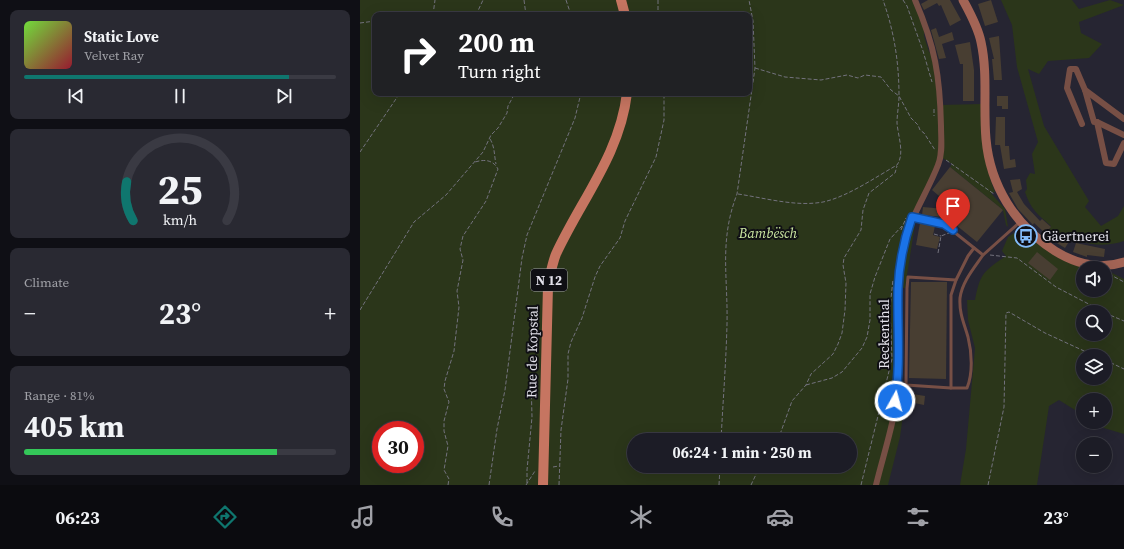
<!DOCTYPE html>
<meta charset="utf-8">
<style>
body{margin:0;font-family:"Source Serif 4",serif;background:#292932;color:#f1f3f6;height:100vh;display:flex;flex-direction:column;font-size:15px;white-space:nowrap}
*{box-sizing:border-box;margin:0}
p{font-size:13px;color:#a0a1a7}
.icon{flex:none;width:22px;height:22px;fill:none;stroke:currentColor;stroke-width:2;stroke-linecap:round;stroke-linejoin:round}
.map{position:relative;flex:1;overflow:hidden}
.sheet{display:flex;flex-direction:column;gap:10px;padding:10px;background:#0f0f15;width:360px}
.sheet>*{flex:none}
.guide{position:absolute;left:12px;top:12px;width:380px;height:84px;border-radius:8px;box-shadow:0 4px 16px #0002,0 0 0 1px #3a3a43;background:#202124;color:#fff;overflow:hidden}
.fabs{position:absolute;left:716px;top:261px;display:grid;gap:8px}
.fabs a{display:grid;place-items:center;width:36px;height:36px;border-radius:50%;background:#1c1c26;box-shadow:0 4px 16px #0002,0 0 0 1px #3a3a43;font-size:20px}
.speed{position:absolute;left:12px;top:421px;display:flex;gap:8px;font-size:20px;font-weight:700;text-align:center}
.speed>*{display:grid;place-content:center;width:52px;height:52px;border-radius:50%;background:#1c1c26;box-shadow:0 4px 16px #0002,0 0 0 1px #3a3a43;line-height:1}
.speed .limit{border:6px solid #d22;background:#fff;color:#111}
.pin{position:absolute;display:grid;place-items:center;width:34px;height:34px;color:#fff;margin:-41px -17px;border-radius:50% 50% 50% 0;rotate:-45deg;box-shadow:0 0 4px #0007}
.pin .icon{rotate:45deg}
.me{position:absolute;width:44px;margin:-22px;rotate:7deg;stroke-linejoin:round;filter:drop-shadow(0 0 3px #0008)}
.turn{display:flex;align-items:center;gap:14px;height:84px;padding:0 20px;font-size:18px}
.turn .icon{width:52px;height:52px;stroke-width:2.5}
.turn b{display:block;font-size:28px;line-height:34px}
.big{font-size:30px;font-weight:700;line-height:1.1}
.sheet .card{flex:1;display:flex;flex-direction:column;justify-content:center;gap:6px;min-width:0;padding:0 14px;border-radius:8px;background:#292932}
.sheet .dial{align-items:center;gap:0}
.dial svg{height:104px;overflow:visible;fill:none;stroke:#3a3a43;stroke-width:7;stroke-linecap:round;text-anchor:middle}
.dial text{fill:#f1f3f6;stroke:none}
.song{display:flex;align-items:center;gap:12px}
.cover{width:48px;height:48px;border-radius:6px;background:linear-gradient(135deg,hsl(100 70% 55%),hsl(350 70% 35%))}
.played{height:4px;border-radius:2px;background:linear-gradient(90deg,#0f766e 85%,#3a3a43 85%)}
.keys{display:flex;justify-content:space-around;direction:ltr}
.heat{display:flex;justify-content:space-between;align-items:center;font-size:22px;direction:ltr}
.charge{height:6px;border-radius:3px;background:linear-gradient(90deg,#34c759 81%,#3a3a43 0)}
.trip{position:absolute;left:267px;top:433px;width:230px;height:40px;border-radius:20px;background:#1c1c26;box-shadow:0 4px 16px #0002,0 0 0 1px #3a3a43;font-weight:700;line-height:40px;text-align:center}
.tab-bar{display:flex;height:64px;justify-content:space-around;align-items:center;background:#0b0b0f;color:#a0a1a7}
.tab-bar .icon{width:28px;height:28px}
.tab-bar .current{color:#0f766e}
.tab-bar b{font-size:18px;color:#f1f3f6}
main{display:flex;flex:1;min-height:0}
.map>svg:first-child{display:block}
.green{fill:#2b361a;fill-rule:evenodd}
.building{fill:#483e32}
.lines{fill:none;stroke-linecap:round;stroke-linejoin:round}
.path{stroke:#73727d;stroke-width:1;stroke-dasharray:4 2;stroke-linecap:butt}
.service{stroke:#774f45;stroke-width:3}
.minor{stroke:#774f45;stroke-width:6}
.secondary{stroke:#a36455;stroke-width:9}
.primary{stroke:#c67561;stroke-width:10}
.route-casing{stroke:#114b97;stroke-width:10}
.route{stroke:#1a73e8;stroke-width:7}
.labels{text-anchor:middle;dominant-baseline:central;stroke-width:4;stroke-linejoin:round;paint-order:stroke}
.shield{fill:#0f0f14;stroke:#a3a3aa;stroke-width:1}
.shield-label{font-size:13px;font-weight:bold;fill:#e3e2eb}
.park-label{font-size:14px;font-style:italic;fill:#cae6a1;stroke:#0f0f14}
.poi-label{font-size:14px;fill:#e3e2eb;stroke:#0f0f14;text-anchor:start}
.street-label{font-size:14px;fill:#e3e2eb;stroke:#0f0f14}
</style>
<main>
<section class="sheet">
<div class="card">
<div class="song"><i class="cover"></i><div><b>Static Love</b><p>Velvet Ray</p></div></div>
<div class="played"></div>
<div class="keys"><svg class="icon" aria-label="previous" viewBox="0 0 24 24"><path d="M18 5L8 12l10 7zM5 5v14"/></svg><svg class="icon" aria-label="pause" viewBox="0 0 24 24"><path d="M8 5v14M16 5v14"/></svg><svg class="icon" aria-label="next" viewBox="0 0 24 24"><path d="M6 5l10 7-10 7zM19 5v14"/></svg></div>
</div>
<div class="card dial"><svg viewBox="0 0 100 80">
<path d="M14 69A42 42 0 1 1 86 69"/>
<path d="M14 69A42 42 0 0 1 9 39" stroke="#0f766e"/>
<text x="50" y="56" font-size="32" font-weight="700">25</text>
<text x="50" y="72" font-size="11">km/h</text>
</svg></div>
<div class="card"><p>Climate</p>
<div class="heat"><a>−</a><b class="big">23°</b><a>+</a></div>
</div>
<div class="card"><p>Range · 81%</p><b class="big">405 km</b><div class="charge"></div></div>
</section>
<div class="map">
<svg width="764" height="485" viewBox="0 0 764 485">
<rect width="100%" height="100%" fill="#262532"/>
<g class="green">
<path d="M0,0H555L565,24L564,36L569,52L576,56L581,105L621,104C621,136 623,161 635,192L631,193L645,209L648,227L646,225L643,210L590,167L592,164L581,157L556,218L545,288H539L538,385L546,393L540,437L528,485H0ZM15,15H389V93H15ZM21,430H55V464H21ZM274,440H490V466H274Z"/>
<path d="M641,0H712L719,9L750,0L764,5L719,22L721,33L742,44L729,58L688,61L679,74L668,69L684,126L729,201L725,207L741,226L758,216L764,206V241C739,249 719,243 696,231L690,233L689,230L691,226C678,215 670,208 665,192L667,189L666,180L670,173L675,174L672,154L678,142L657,67L652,25Z"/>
<path d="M654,233L661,240L659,242L663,245L669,237L701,259L723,268V290H745L746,273L750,272L764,279V434L744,428L734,422H745V400H723V415L699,400L689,406L677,485H600L606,449L615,348L608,320L607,300H615C620,273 624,271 646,256L642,251L648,237ZM723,312H745V334H723ZM723,356H745V378H723Z"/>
</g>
<g class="building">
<polygon points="568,0 590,0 601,20 590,26 581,5 579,6 577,3 564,10 561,4"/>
<polygon points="631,0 638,22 625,26 618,4"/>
<polygon points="576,28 579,37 592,32 594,40 582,44 586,58 579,59 571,30"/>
<polygon points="639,36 642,80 634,80 632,59 634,59 629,38"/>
<polygon points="610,42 614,70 614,101 603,101 603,64 600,64 595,45"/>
<polygon points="637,96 648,96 648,109 642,109 642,106 637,106"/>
<polygon points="636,117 645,117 645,146 649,146 650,160 655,159 656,167 644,169 640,145 635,145"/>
<polygon points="590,167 643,210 617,242 591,221 594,218 562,215 563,207 596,210 572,190"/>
<polygon points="660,179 662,189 657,192 664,204 680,221 682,219 691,227 685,233 674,223 673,225 658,209 649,193 653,192 650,180"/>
<polygon points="560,223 575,226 573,235 580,237 577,249 556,245"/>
<polygon points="697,232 710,240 705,248 692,240"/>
<polygon points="716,243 745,249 744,257 727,255 727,257 713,252"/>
<polygon points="677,252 698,269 690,280 668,263"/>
<polygon points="551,282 587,282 586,379 549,378"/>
<polygon points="546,393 565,396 564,405 545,401"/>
</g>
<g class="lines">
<g class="path">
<polyline points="164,0 166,15"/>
<polyline points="206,0 211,15"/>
<polyline points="298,0 298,15"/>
<polyline points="543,0 547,6 563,51 572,82"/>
<polyline points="73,15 75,0"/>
<polyline points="116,15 123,0"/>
<polyline points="0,23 15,21"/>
<polyline points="395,68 425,77 461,80 487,75 498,78 505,75 521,77 531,90 539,96 551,118 558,125 560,130 564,133 575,150"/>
<polyline points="574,109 574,116"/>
<path d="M130,139C135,147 134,155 136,164"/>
<polyline points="0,152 40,93"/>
<polyline points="586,160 634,194"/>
<path d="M378,194C405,198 436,207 463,202C487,197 516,177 537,165C545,154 538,136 537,123C537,114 539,105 539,96C539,62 534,31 523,0"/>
<polyline points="541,230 546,218"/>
<polyline points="574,234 581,236"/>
<polyline points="578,253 581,236 589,233"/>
<polyline points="630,255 657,258 696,287 744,312"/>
<polyline points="749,274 764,282"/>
<polyline points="0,310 54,222 86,195 123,152 131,135 138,128 147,113 148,106 155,93"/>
<polyline points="745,313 764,321"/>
<polyline points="745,360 764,369"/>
<polyline points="446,385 472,378 482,372 502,348 507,337 510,320 510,294 515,277 530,239 542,226"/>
<path d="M361,440C363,401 366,363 367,324C368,276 359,241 377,194L395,68L393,21L389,0"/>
<polyline points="418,440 432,401 446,385 451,374 473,354 478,344 482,333 485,310 486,283 483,265 484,258 501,230 503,210 509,193 535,173 537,166"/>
<polyline points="193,467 199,466"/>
<polyline points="167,483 167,470 172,417 171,378"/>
<path d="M88,485L89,479L84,470L88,446L84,431V421L89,402L84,389L85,381L94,351L99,307L97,291L103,260L100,249L103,236L126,201L138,169C133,160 125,159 115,162"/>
<polyline points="129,485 137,429 145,390 162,258 167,235 215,118 221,93"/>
<polyline points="166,485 175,471"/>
<polyline points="199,485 201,430 208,379 208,354 211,342 222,318 235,277 240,266 260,238 265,221 296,157 304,120 304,93"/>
<polyline points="359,485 360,466"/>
<polyline points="391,485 400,466"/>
<polyline points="501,485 532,359 530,308 533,279"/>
<polyline points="628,485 644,407 646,313 649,312 685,333 735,356"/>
</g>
<g class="service">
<polyline points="554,217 584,224 623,255 660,222"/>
<path d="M614,248L608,256L596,280L591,295V388H607C613,373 612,353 608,337C604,323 599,313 600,298C602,282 614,268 623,255"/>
<polyline points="591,388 546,385 547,288 548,277 596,280"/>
</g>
<g class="minor">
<polyline points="725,90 734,122 737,122 764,135"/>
<polyline points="737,122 746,163 754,164 764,143"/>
<polyline points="722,124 707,88 710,69 716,69 725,90 764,119"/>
<path d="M516,485C524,452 536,418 538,384C541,342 536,300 541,257C546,223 566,196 578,165C583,153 581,139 581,126C580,76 575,46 555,0"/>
</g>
<path class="secondary" d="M603,0C610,13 618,27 621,42C628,74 623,106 626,139C630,185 655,226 695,251C716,264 740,270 764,262"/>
<g class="primary">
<polyline points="261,0 265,15"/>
<path d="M183,485L188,286C190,276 192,264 196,254C221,200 260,154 267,93"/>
</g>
</g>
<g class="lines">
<g class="route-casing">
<path id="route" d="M535,401C541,364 537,326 538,289C539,264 544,240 552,217L584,224L593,230"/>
</g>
<use href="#route" class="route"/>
</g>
<defs>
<g id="bus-ring" transform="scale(1.15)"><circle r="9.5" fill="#0f0f14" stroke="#83bcfa" stroke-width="1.5"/><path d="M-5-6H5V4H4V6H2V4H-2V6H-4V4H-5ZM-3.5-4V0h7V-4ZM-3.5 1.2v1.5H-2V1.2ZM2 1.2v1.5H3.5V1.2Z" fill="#83bcfa"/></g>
</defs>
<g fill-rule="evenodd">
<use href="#bus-ring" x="666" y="236"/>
</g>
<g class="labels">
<rect class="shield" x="171" y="269" width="36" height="22" rx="3"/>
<g class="shield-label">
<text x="189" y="280">N 12</text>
</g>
<g class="park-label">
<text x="408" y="233">Bambësch</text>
</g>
<g class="poi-label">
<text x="682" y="236">Gäertnerei</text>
</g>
<g class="street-label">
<text transform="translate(524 334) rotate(-90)">Reckenthal</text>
<text transform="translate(172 352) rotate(-89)">Rue de Kopstal</text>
</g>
</g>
</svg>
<div class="fabs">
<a><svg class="icon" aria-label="sound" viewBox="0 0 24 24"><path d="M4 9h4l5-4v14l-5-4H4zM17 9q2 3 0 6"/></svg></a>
<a><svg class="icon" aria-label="search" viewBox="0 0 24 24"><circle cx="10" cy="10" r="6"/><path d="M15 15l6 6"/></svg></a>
<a><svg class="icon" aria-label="layers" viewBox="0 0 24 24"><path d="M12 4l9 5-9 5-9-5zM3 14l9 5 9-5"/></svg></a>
<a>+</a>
<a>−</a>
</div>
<div class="speed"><div class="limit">30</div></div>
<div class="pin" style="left:593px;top:230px;background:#d93025"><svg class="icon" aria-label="arrive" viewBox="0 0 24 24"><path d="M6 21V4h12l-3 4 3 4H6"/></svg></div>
<svg class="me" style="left:535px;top:401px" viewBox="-20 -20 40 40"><circle r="17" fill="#1a73e8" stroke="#fff" stroke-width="3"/><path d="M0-11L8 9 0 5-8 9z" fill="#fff"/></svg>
<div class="trip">06:24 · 1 min · 250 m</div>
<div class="guide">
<div class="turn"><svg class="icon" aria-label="right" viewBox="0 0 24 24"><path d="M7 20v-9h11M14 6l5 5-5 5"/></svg><div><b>200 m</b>Turn right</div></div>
</div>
</div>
</main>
<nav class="tab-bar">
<b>06:23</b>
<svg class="icon current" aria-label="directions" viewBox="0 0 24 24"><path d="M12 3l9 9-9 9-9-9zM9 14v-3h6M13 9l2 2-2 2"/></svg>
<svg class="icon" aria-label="music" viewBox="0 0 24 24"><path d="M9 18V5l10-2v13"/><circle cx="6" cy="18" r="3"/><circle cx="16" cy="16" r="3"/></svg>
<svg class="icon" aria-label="phone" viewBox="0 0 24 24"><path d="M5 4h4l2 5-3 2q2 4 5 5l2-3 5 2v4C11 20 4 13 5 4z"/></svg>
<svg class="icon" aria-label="climate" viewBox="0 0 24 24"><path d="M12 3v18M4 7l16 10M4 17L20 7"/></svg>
<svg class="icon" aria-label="car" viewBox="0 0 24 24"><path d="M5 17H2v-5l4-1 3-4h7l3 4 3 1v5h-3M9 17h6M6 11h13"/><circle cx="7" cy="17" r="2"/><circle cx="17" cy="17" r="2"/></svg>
<svg class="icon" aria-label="filters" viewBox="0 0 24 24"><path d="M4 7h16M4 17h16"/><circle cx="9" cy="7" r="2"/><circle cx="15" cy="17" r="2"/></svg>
<b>23°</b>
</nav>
